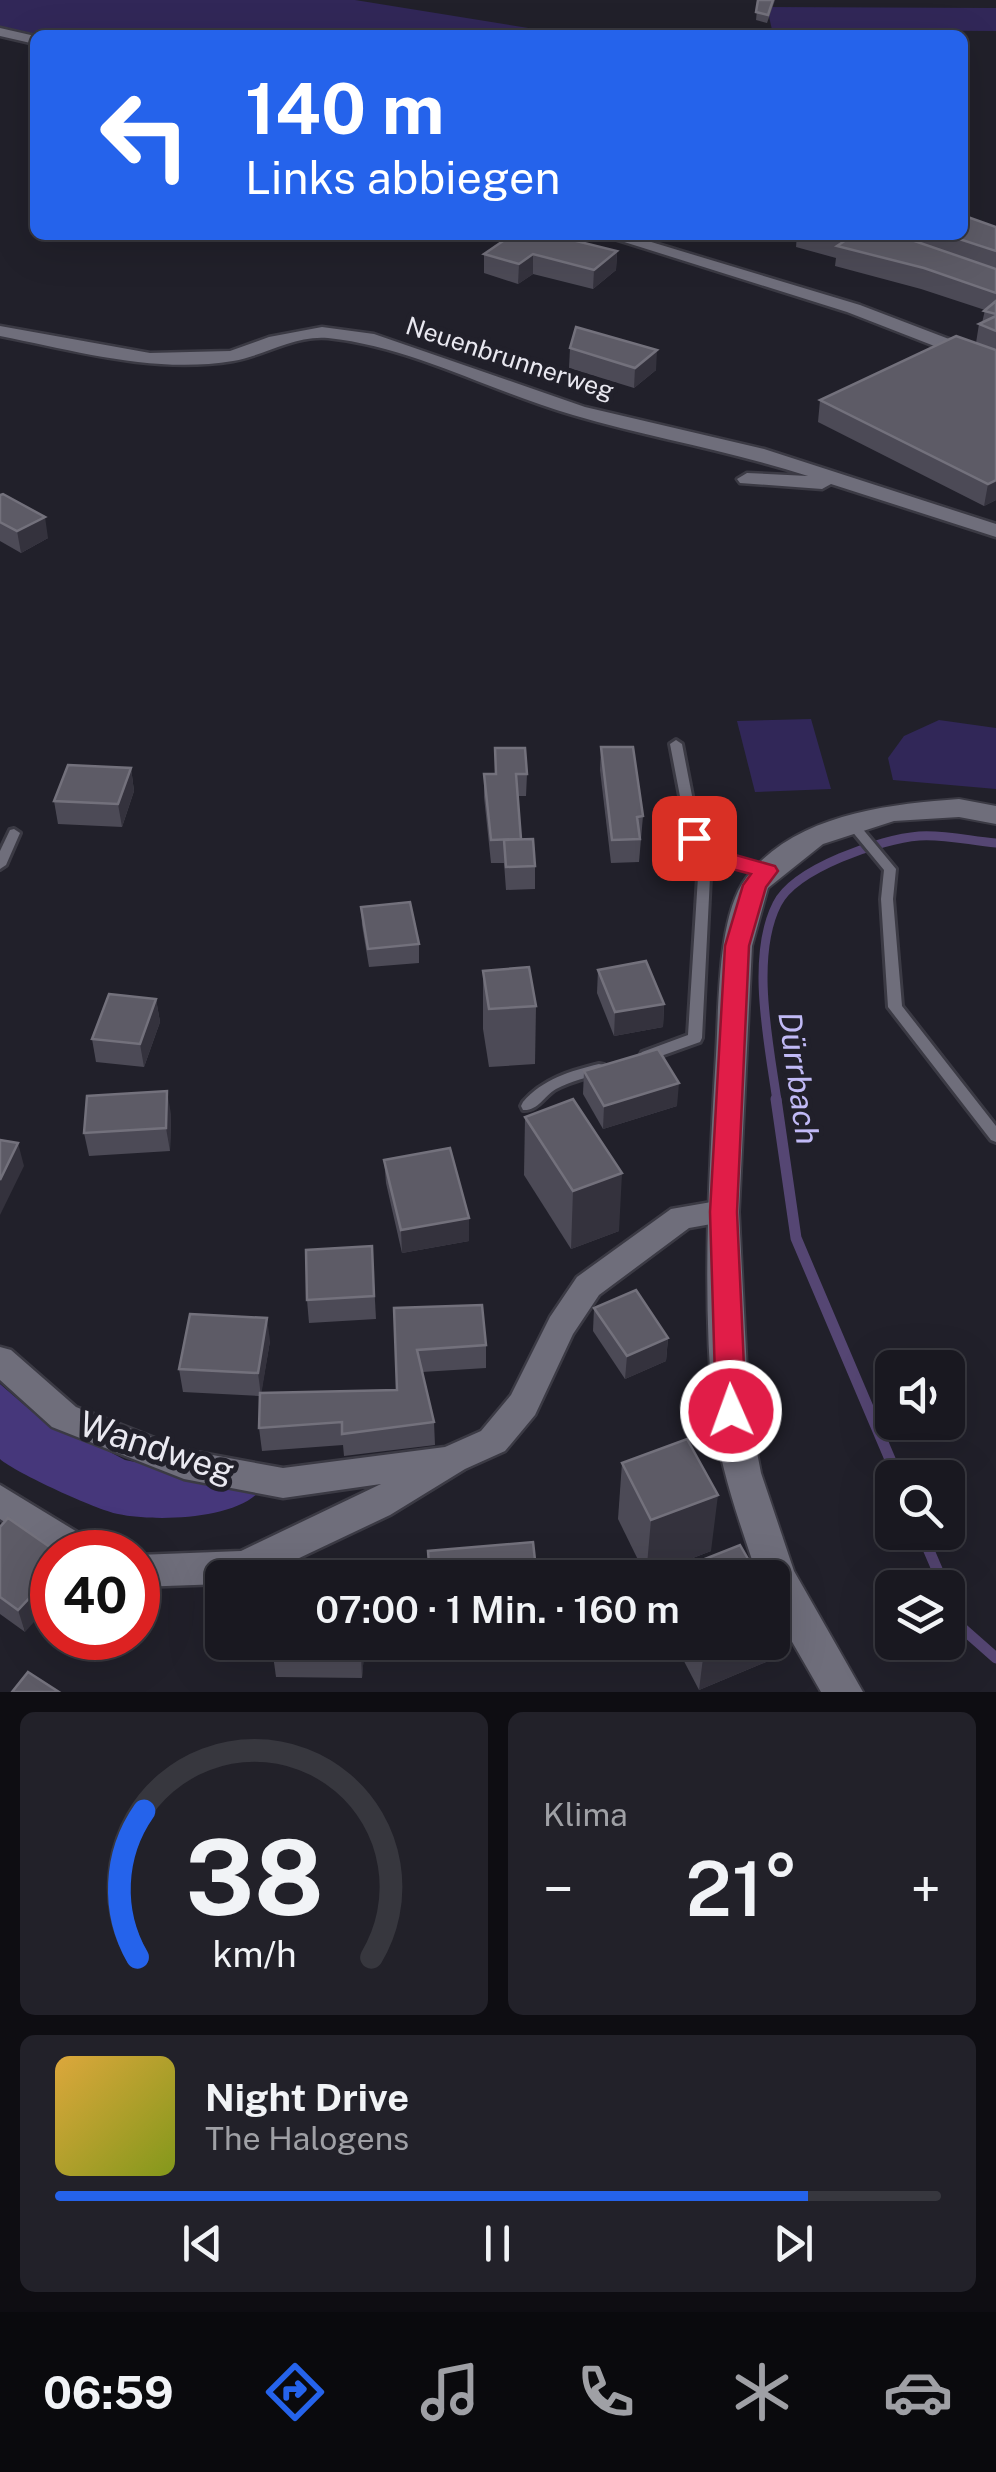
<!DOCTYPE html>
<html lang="de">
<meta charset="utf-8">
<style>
body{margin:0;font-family:"Public Sans",sans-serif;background:#222129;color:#f1f3f6;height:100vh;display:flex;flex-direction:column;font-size:38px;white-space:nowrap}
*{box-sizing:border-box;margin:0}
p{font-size:32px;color:#9fa0a5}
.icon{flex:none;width:55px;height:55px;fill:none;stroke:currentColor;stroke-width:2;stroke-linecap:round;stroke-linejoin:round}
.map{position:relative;height:1692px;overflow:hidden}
.details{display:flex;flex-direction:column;gap:20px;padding:20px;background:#0e0d12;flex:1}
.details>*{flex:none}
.banner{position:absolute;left:30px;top:30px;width:938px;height:210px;border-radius:15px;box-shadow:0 10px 40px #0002,0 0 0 2px #37373e;background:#2563eb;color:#fff;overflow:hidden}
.tools{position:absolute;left:875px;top:1350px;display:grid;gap:20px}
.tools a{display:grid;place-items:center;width:90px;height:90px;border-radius:15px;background:#191820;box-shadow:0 10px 40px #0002,0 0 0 2px #37373e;font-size:50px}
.speed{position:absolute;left:30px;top:1530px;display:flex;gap:20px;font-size:50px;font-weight:700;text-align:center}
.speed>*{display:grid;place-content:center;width:130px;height:130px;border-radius:50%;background:#191820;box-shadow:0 10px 40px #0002,0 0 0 2px #37373e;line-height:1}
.speed .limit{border:15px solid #d22;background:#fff;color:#111}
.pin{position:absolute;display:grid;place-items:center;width:85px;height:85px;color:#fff;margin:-42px;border-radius:20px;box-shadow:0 5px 15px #0006}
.me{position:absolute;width:110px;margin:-55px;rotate:358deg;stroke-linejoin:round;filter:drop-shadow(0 0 8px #0008)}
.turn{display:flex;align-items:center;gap:35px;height:210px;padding:0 50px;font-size:45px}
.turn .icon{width:130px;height:130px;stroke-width:2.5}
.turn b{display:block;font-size:70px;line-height:85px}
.big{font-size:75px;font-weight:600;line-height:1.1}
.details .tile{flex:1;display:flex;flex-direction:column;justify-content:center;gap:15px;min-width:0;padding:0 35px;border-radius:15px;background:#222129}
.details .dial{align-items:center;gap:0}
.dial svg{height:260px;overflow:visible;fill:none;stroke:#37373e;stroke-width:7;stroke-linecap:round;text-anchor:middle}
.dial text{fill:#f1f3f6;stroke:none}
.song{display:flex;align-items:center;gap:30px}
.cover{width:120px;height:120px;border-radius:15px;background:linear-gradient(135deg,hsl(40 70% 55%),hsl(70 70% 35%))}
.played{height:10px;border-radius:5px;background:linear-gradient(90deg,#2563eb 85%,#37373e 85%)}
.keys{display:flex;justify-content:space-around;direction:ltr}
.heat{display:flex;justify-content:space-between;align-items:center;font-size:55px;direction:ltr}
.details .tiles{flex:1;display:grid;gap:20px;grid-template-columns:1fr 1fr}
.tile:last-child{grid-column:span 2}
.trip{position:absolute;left:205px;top:1560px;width:585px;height:100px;border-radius:15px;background:#191820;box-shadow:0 10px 40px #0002,0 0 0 2px #37373e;font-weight:600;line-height:100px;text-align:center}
.tabs{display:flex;height:160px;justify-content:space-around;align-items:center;background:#0a0a0d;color:#9fa0a5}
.tabs .icon{width:70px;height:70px}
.tabs .active{color:#2563eb}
.tabs b{font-size:45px;color:#f1f3f6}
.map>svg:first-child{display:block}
.green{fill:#312758}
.forest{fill:#46377b}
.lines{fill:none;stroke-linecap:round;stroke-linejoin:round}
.stream-far1{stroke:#554673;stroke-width:9}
.stream{stroke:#554673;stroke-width:11}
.service-casing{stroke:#3b3a44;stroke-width:6}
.minor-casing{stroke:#3b3a44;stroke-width:5}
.tertiary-casing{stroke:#3b3a44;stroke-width:4}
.service{fill:#6f6e7b;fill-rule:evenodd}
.minor{fill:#6f6e7b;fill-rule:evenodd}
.tertiary{fill:#6f6e7b;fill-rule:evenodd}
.wall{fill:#4c4a56}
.shaded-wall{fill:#34323d}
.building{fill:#5d5b66;stroke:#73717c;stroke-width:2.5}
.route{fill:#e11d48;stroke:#92132f;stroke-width:2.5}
.labels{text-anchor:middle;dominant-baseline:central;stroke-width:10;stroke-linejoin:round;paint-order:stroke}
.far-street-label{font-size:25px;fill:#e9e8f0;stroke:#21202a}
.water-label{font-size:32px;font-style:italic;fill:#c1baf6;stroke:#21202a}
.near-street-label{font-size:35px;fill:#e9e8f0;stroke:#21202a}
</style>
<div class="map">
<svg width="996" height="1692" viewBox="0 0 996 1692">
<rect width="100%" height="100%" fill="#21202a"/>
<g class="green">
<polygon points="0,0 355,0 572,35 40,35 0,26"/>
<polygon points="767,7 996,8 996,31 772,30"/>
<polygon points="811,719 831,789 755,792 737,721"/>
<polygon points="939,720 996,728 996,789 893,780 888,758 904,736"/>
</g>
<path class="forest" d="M0,1384L29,1409L125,1460L263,1487C241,1520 155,1522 118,1514C97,1510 16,1473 0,1459Z"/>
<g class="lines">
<path class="stream-far1" d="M777,1101C769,1044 750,957 777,904C795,868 881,839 919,836C944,834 971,841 996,843"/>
<g class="stream">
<polyline points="776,1099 796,1238 898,1478"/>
<polyline points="921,1532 945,1588"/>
<polyline points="948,1594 962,1628 996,1658"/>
</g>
<g class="service-casing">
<g id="service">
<polygon points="676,740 682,744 700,837 717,853 771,868 773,871 767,875 717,861 710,877 702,1038 700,1042 647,1061 642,1060 640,1056 642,1052 688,1035 698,877 706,857 688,838 670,744"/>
<polygon points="852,820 856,821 896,869 893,899 902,1006 996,1126 996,1142 991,1140 888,1007 881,899 884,870 846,824"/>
<polygon points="14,829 20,833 6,865 0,869 0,851 10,830"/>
<path d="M599,1064L604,1065L606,1069L604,1073C588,1077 571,1081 556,1089C543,1097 538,1111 523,1110L521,1106L523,1102C543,1079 570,1071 599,1064Z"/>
</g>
</g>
<g class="minor-casing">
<g id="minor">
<polygon points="0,28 35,36 35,44 0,36"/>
<polygon points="602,235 628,235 860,305 996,357 996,370 847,312"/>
<path d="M0,326L150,353L230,351L269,337L322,327L374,334L585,407L764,449L996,524V537L831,484L822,489L740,483L737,479L747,473L808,476C731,451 651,438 573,415C492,392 413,347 328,338C294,335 264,356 233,361C155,374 76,351 0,336Z"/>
<polygon points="723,1200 734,1204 738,1212 734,1220 689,1228 599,1295 573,1334 535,1415 505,1451 465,1469 390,1515 257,1578 222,1578 222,1584 138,1587 138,1555 241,1551 381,1484 283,1498 184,1479 52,1427 0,1380 0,1347 11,1350 76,1407 185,1450 283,1468 445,1447 481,1431 511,1395 550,1317 577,1277 671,1209"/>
<polygon points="0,1485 92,1541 97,1552 52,1553 0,1519"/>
</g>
</g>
<g class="tertiary-casing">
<path id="tertiary" d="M959,799L996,806V824L959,817L894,821L823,844L768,888L752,946L739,1212L749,1411L761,1473L794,1571L863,1692H821L772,1607V1578H758C740,1523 719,1467 713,1410C702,1292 709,1173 716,1055C719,1008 717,916 746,878C793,815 887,804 959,799Z"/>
</g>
<use href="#service" class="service"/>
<use href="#minor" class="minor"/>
<use href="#tertiary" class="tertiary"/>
</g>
<g class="wall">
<polygon points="758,0 775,0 767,23 756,20"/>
<polygon points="996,227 996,500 984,506 818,422 820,400 976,343 979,324 982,323 985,310 921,289 835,266 836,258 796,247 797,235 962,235"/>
<polygon points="617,251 616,270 593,289 533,274 518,284 484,273 484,254"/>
<polygon points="570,348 656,370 634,388 569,368"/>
<polygon points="0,495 48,538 21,553 0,541"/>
<polygon points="601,747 643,816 639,862 611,863 600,770"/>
<polygon points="495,748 527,774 526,796 518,796 521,840 535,866 535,889 506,890 504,863 491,863 484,797 484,774 495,774"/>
<polygon points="131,768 134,791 122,827 58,824 54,801"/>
<polygon points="361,907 419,944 419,963 369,967 362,925"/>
<polygon points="598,970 664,1004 663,1027 614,1036 597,993"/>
<polygon points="483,971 536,1006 535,1064 489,1067 483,1029"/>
<polygon points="156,999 160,1022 144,1067 96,1062 92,1039"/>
<polygon points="584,1071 677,1106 603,1129 583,1094"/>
<polygon points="171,1114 170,1151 89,1156 84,1133"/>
<polygon points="525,1117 619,1231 571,1249 524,1175"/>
<polygon points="384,1160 469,1218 469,1241 402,1253 386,1183"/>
<polygon points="372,1246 376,1319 309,1323 307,1300"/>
<polygon points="394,1308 486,1345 486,1368 422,1372 434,1422 435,1445 344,1456 343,1445 262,1451 259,1428 259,1396 183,1392 179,1369 270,1341 261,1393 397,1390"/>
<polygon points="594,1308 668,1338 666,1361 625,1379 593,1331"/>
<polygon points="622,1463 711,1551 646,1576 618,1519"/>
<polygon points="0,1527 25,1632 0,1614"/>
<polygon points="365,1642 362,1678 276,1677 273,1655"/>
<polygon points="674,1642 770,1642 766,1662 699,1690"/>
</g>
<g class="shaded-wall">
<polygon points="617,251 616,270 593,289 594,270"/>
<polygon points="533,254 533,274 518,284 519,264"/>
<polygon points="657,350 656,370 634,388 635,368"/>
<polygon points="996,480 996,500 984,506 988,484"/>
<polygon points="45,517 48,538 21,553 17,531"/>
<polygon points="131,768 134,791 122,827 118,804"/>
<polygon points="156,999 160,1022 144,1067 140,1044"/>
<polygon points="664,1004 663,1027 614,1036 615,1012"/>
<polygon points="679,1083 677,1106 603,1129 604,1106"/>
<polygon points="167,1091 171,1114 170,1151 166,1128"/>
<polygon points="18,1143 24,1166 0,1215 0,1180"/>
<polygon points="622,1173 619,1231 571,1249 573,1191"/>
<polygon points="469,1218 469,1241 402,1253 401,1230"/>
<polygon points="267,1318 270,1341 261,1396 258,1373"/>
<polygon points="668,1338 666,1361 625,1379 627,1356"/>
<polygon points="718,1495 711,1551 646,1576 651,1520"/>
<polygon points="52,1574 52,1602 25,1632 18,1610"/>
<polygon points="362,1642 365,1642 362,1678 361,1657"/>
<polygon points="705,1642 770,1642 766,1662 699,1690"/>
</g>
<g class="building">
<polygon points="758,0 773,0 768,15 756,12"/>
<polygon points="962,215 996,227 996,251 947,235 962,235"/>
<polygon points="512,235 552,235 617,251 594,270 533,254 519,264 484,254"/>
<polygon points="828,235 897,235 996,269 996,293 924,268 837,246 846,240"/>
<polygon points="996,301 996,314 984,311"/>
<polygon points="996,316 996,331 979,324"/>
<polygon points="576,327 657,350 635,368 570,348"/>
<polygon points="956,336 996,350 996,480 988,484 820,400"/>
<polygon points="3,494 45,517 17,531 0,522 0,495"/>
<polygon points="601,747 633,747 643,816 637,817 640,839 612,840"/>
<polygon points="495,748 525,748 527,774 516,774 521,839 491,840 484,774 496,774"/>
<polygon points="68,765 131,768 118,804 54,801"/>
<polygon points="533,839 535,866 506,867 504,840"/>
<polygon points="410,902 419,944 368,949 361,907"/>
<polygon points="646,961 664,1004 615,1012 598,970"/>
<polygon points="529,967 536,1006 489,1009 483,971"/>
<polygon points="109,994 156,999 140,1044 92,1039"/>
<polygon points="658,1049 679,1083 604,1106 584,1071"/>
<polygon points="167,1091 166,1128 84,1133 87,1096"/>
<polygon points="573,1099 622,1173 573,1191 525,1117"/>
<polygon points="0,1140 18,1143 0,1180"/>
<polygon points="450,1148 469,1218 401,1230 384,1160"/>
<polygon points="372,1246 374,1296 307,1300 306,1250"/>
<polygon points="636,1290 668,1338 627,1356 594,1308"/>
<polygon points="482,1305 486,1345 417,1350 434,1422 342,1434 342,1422 259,1428 260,1393 397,1390 394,1308"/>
<polygon points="190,1314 267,1318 258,1373 179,1369"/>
<polygon points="687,1439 718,1495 651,1520 622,1463"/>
<polygon points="8,1518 57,1552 52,1552 52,1574 18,1610 0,1597 0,1527"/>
<polygon points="533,1542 537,1578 430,1578 428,1551"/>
<polygon points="740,1545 759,1578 675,1578 672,1572"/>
<polygon points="275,1642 362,1642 361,1657 273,1655"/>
<polygon points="28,1672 59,1692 12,1692"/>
</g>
<polygon class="route" points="694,830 702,833 721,851 775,866 778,871 766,887 749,946 737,1212 746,1411 742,1420 731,1424 721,1420 716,1411 710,1212 725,946 743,885 751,874 705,862 683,838"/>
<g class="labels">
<g class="far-street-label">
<text transform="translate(510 358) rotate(18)">Neuenbrunnerweg</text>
</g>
<g class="water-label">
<text transform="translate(799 1078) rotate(82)">Dürrbach</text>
</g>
<g class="near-street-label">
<text transform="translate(157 1447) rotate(18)">Wandweg</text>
</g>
</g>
</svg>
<div class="tools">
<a><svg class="icon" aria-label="sound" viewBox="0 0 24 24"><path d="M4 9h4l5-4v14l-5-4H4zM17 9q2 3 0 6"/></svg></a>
<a><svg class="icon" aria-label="search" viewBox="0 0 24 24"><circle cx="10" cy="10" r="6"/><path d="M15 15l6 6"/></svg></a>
<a><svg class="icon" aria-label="layers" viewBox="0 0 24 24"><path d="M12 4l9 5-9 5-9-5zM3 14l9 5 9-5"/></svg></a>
</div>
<div class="speed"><div class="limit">40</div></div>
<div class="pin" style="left:694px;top:838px;background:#d93025"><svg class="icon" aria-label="arrive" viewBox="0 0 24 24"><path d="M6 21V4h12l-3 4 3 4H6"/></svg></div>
<svg class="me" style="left:731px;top:1411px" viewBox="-20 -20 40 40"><circle r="17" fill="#e11d48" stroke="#fff" stroke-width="3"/><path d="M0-11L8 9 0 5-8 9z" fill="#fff"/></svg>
<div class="trip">07:00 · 1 Min. · 160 m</div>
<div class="banner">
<div class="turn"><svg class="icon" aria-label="left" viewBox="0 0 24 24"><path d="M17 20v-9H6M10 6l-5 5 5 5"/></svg><div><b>140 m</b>Links abbiegen</div></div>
</div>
</div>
<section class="details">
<div class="tiles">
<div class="tile dial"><svg viewBox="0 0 100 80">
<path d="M14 69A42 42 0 1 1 86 69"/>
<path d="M14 69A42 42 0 0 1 16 24" stroke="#2563eb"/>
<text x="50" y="56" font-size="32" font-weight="700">38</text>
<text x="50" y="72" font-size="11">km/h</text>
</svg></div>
<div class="tile"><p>Klima</p>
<div class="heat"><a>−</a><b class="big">21°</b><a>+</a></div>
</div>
<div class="tile">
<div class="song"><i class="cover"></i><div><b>Night Drive</b><p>The Halogens</p></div></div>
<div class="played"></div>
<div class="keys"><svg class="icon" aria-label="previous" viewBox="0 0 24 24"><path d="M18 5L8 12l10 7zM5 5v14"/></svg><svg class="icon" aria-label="pause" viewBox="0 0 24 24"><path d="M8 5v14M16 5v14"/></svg><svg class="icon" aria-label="next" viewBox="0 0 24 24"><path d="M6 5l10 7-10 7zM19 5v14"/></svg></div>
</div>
</div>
</section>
<nav class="tabs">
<b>06:59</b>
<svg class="icon active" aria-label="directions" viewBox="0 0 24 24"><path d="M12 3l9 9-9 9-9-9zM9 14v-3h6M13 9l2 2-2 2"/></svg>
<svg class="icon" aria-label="music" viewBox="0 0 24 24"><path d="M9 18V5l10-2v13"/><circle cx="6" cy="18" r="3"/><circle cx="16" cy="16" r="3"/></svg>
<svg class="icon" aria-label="phone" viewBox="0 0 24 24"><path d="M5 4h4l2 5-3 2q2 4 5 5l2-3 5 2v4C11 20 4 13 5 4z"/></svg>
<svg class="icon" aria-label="climate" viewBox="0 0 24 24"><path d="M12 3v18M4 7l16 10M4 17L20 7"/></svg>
<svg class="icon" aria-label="car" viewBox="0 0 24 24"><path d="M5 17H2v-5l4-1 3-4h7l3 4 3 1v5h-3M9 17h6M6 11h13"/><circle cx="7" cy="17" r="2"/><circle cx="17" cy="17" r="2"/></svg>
</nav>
